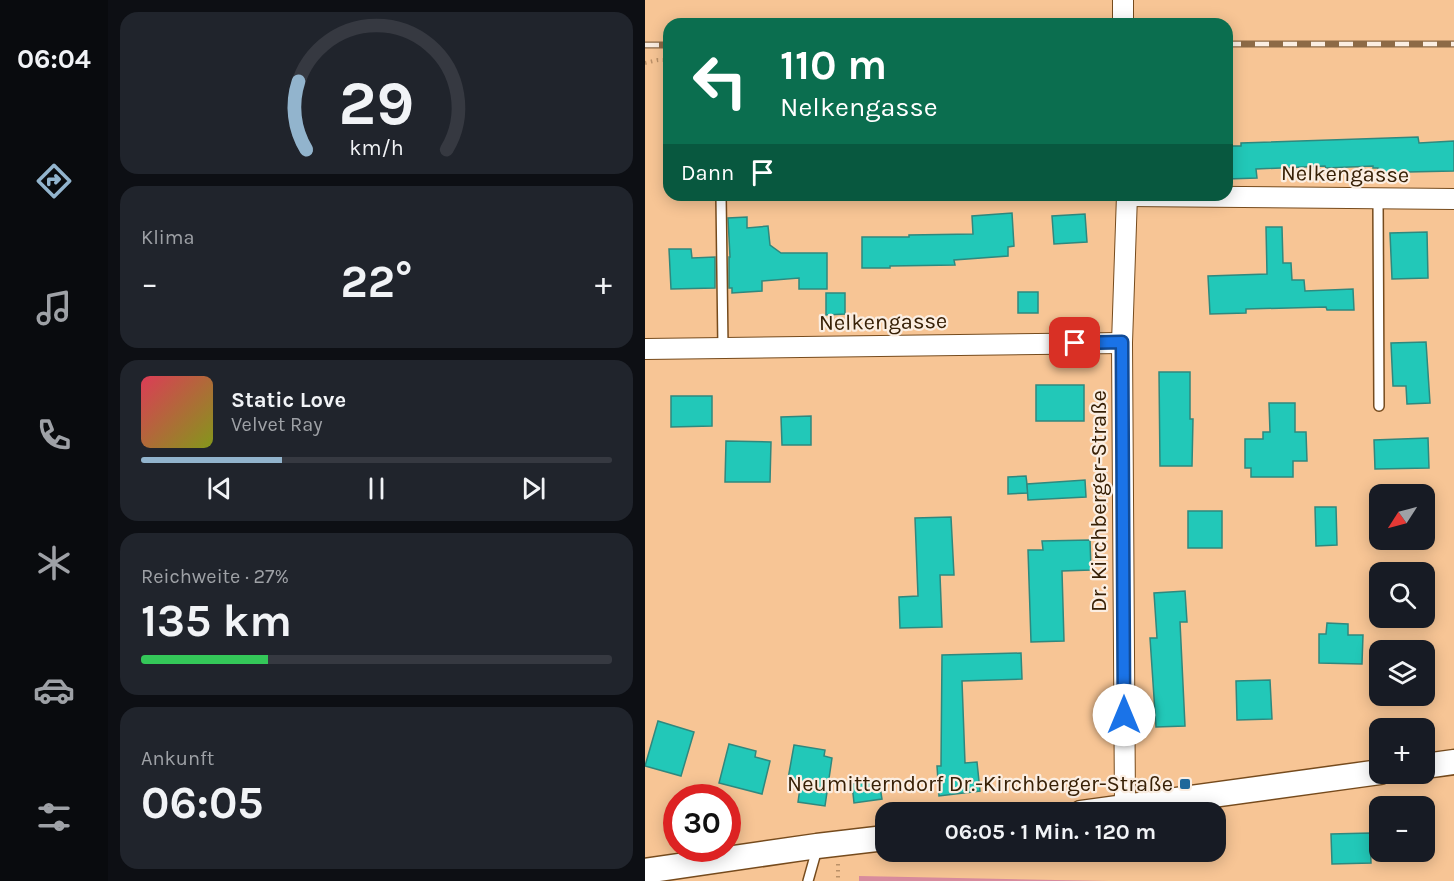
<!DOCTYPE html>
<html lang="de">
<meta charset="utf-8">
<style>
body{margin:0;font-family:Karla,sans-serif;background:#20242c;color:#f1f3f6;height:100vh;display:flex;flex-direction:column;font-size:22px;white-space:nowrap}
*{box-sizing:border-box;margin:0}
p{font-size:20px;color:#9ea1a6}
.icon{flex:none;width:33px;height:33px;fill:none;stroke:currentColor;stroke-width:2;stroke-linecap:round;stroke-linejoin:round}
.map{position:relative;flex:1;overflow:hidden}
.details{display:flex;flex-direction:column;gap:12px;padding:12px;background:#0d0f14;width:537px}
.details>*{flex:none}
.top-card{position:absolute;left:18px;top:18px;width:570px;height:183px;border-radius:18px;box-shadow:0 3px 15px #0003;background:#0b6e4f;color:#fff;overflow:hidden}
.needle{width:39px;rotate:234deg}
.buttons{position:absolute;left:724px;top:484px;display:grid;gap:12px}
.buttons a{display:grid;place-items:center;width:66px;height:66px;border-radius:12px;background:#171b24;box-shadow:0 3px 15px #0003;font-size:30px}
.speed{position:absolute;left:18px;top:784px;display:flex;gap:12px;font-size:30px;font-weight:700;text-align:center}
.speed>*{display:grid;place-content:center;width:78px;height:78px;border-radius:50%;background:#171b24;box-shadow:0 3px 15px #0003;line-height:1}
.speed .limit{border:9px solid #d22;background:#fff;color:#111}
.pin{position:absolute;display:grid;place-items:center;width:51px;height:51px;color:#fff;margin:-26px;border-radius:12px;box-shadow:0 3px 9px #0006}
.me{position:absolute;width:66px;margin:-33px;rotate:0deg;stroke-linejoin:round;filter:drop-shadow(0 0 4px #0008)}
.turn{display:flex;align-items:center;gap:21px;height:126px;padding:0 18px;font-size:27px}
.turn .icon{width:78px;height:78px;stroke-width:2.5}
.turn b{display:block;font-size:42px;line-height:51px}
.then{display:flex;align-items:center;height:57px;padding:0 18px;background:#0003;gap:12px;font-size:22px}
.big{font-size:45px;font-weight:700;line-height:1.1}
.details .tile{flex:1;display:flex;flex-direction:column;justify-content:center;gap:9px;min-width:0;padding:0 21px;border-radius:18px;background:#20242c}
.details .dial{align-items:center;gap:0}
.dial svg{height:156px;overflow:visible;fill:none;stroke:#363941;stroke-width:7;stroke-linecap:round;text-anchor:middle}
.dial text{fill:#f1f3f6;stroke:none}
.song{display:flex;align-items:center;gap:18px}
.cover{width:72px;height:72px;border-radius:9px;background:linear-gradient(135deg,hsl(350 70% 55%),hsl(70 70% 35%))}
.played{height:6px;border-radius:3px;background:linear-gradient(90deg,#92b4cd 30%,#363941 30%)}
.keys{display:flex;justify-content:space-around;direction:ltr}
.heat{display:flex;justify-content:space-between;align-items:center;font-size:33px;direction:ltr}
.charge{height:9px;border-radius:4px;background:linear-gradient(90deg,#34c759 27%,#363941 0)}
.trip{position:absolute;left:230px;top:802px;width:351px;height:60px;border-radius:18px;background:#171b24;box-shadow:0 3px 15px #0003;font-weight:700;line-height:60px;text-align:center}
main{display:flex;flex:1;min-height:0}
.tabs{display:flex;flex-direction:column;width:108px;justify-content:space-around;align-items:center;background:#090b0e;color:#9ea1a6}
.tabs .icon{width:42px;height:42px}
.tabs .selected{color:#92b4cd}
.tabs b{font-size:27px;color:#f1f3f6}
.map>svg:first-child{display:block}
.green{fill:#d88b9d}
.building{fill:#22c8b8;stroke:#2f887e;stroke-width:1.5}
.lines{fill:none;stroke-linecap:round;stroke-linejoin:round}
.service-casing{stroke:#764b1d;stroke-width:12}
.minor-casing{stroke:#764b1d;stroke-width:22}
.tertiary-casing{stroke:#764b1d;stroke-width:27}
.path{stroke:#bb9168;stroke-width:4;stroke-dasharray:1.5 4.5;stroke-linecap:butt}
.service{stroke:#fff;stroke-width:9}
.minor{stroke:#fff;stroke-width:20}
.tertiary{stroke:#fff;stroke-width:24}
.rail-casing{stroke:#8d6a46;stroke-width:7}
.rail{stroke:#fbeee2;stroke-width:4.5;stroke-dasharray:14;stroke-linecap:butt}
.route-casing{stroke:#114b97;stroke-width:15}
.route{stroke:#1a73e8;stroke-width:10}
.poi-dot{fill:#1f689b;stroke:#fbeee2;stroke-width:2}
.labels{text-anchor:middle;dominant-baseline:central;stroke-width:4.5;stroke-linejoin:round;paint-order:stroke}
.street-label{font-size:22px;fill:#372006;stroke:#fbeee2}
.poi-label{font-size:22px;fill:#372006;stroke:#fbeee2;text-anchor:end}
</style>
<main>
<nav class="tabs">
<b>06:04</b>
<svg class="icon selected" aria-label="directions" viewBox="0 0 24 24"><path d="M12 3l9 9-9 9-9-9zM9 14v-3h6M13 9l2 2-2 2"/></svg>
<svg class="icon" aria-label="music" viewBox="0 0 24 24"><path d="M9 18V5l10-2v13"/><circle cx="6" cy="18" r="3"/><circle cx="16" cy="16" r="3"/></svg>
<svg class="icon" aria-label="phone" viewBox="0 0 24 24"><path d="M5 4h4l2 5-3 2q2 4 5 5l2-3 5 2v4C11 20 4 13 5 4z"/></svg>
<svg class="icon" aria-label="climate" viewBox="0 0 24 24"><path d="M12 3v18M4 7l16 10M4 17L20 7"/></svg>
<svg class="icon" aria-label="car" viewBox="0 0 24 24"><path d="M5 17H2v-5l4-1 3-4h7l3 4 3 1v5h-3M9 17h6M6 11h13"/><circle cx="7" cy="17" r="2"/><circle cx="17" cy="17" r="2"/></svg>
<svg class="icon" aria-label="filters" viewBox="0 0 24 24"><path d="M4 7h16M4 17h16"/><circle cx="9" cy="7" r="2"/><circle cx="15" cy="17" r="2"/></svg>
</nav>
<section class="details">
<div class="tile dial"><svg viewBox="0 0 100 80">
<path d="M14 69A42 42 0 1 1 86 69"/>
<path d="M14 69A42 42 0 0 1 10 34" stroke="#92b4cd"/>
<text x="50" y="56" font-size="32" font-weight="700">29</text>
<text x="50" y="72" font-size="11">km/h</text>
</svg></div>
<div class="tile"><p>Klima</p>
<div class="heat"><a>−</a><b class="big">22°</b><a>+</a></div>
</div>
<div class="tile">
<div class="song"><i class="cover"></i><div><b>Static Love</b><p>Velvet Ray</p></div></div>
<div class="played"></div>
<div class="keys"><svg class="icon" aria-label="previous" viewBox="0 0 24 24"><path d="M18 5L8 12l10 7zM5 5v14"/></svg><svg class="icon" aria-label="pause" viewBox="0 0 24 24"><path d="M8 5v14M16 5v14"/></svg><svg class="icon" aria-label="next" viewBox="0 0 24 24"><path d="M6 5l10 7-10 7zM19 5v14"/></svg></div>
</div>
<div class="tile"><p>Reichweite · 27%</p><b class="big">135 km</b><div class="charge"></div></div>
<div class="tile"><p>Ankunft</p><b class="big">06:05</b></div>
</section>
<div class="map">
<svg width="809" height="881" viewBox="0 0 809 881">
<rect width="100%" height="100%" fill="#f7c595"/>
<polygon class="green" points="214,876 464,881 214,881"/>
<g class="building">
<polygon points="773,137 774,143 809,141 809,171 762,172 762,175 734,176 733,168 728,168 728,166 681,168 680,166 611,169 612,178 582,179 582,146 596,146 596,143"/>
<polygon points="367,213 369,246 363,247 363,256 309,260 310,265 245,266 245,268 217,268 217,237 264,237 264,235 328,234 327,216"/>
<polygon points="440,214 442,242 409,244 407,216"/>
<polygon points="102,217 102,228 123,226 125,245 136,253 182,253 182,289 154,289 154,278 117,281 117,291 87,293 87,288 84,288 84,257 85,257 83,218"/>
<polygon points="621,227 637,227 638,263 646,263 647,280 659,280 660,291 708,289 709,310 682,310 681,307 601,309 601,313 565,314 563,276 622,274"/>
<polygon points="782,232 783,278 747,279 745,233"/>
<polygon points="24,249 46,249 47,258 70,257 70,288 26,289"/>
<rect x="373" y="292" width="20" height="21"/>
<polygon points="181,293 200,293 200,314 181,315"/>
<polygon points="781,342 785,403 762,404 761,386 748,386 746,343"/>
<polygon points="514,372 545,372 545,419 548,419 547,466 515,466"/>
<rect x="391" y="385" width="48" height="36"/>
<polygon points="26,396 67,396 67,426 26,427"/>
<polygon points="624,403 650,403 650,432 661,432 662,461 648,461 648,477 606,477 606,468 600,468 600,439 618,439 618,432 625,432"/>
<polygon points="166,416 166,445 137,445 136,417"/>
<polygon points="783,438 784,468 730,469 729,440"/>
<polygon points="81,441 126,442 125,482 80,482"/>
<polygon points="381,476 383,493 363,494 363,477"/>
<polygon points="440,480 441,497 383,500 382,484"/>
<polygon points="670,507 691,507 692,545 671,546"/>
<rect x="543" y="511" width="34" height="37"/>
<polygon points="306,517 309,575 295,575 297,627 255,628 254,597 273,596 270,518"/>
<polygon points="445,540 446,570 417,571 419,641 386,642 383,550 398,550 397,541"/>
<polygon points="540,591 542,622 535,622 540,726 511,727 505,638 512,638 509,593"/>
<polygon points="682,623 703,624 703,635 718,635 717,664 674,663 674,634 681,634"/>
<polygon points="376,653 377,679 317,681 320,763 332,762 335,791 294,796 292,766 296,766 297,655"/>
<polygon points="625,680 627,719 592,720 591,681"/>
<polygon points="13,721 49,732 36,776 0,766"/>
<polygon points="84,744 111,751 110,757 125,761 117,794 74,783"/>
<polygon points="149,745 180,750 179,756 187,758 180,806 153,802 156,781 143,779"/>
<polygon points="234,781 237,799 209,803 207,784"/>
<polygon points="725,833 726,863 687,864 686,834"/>
</g>
<g class="lines">
<g class="service-casing">
<g id="service">
<polyline points="76,195 78,348"/>
<polyline points="733,199 734,406"/>
<polyline points="163,881 172,849"/>
</g>
</g>
<g class="minor-casing">
<g id="minor">
<polyline points="478,0 478,24"/>
<polyline points="482,196 809,199"/>
<polyline points="0,349 477,343"/>
<polyline points="480,808 477,343 482,195"/>
</g>
</g>
<g class="tertiary-casing">
<g id="tertiary">
<polyline points="780,766 809,762"/>
<polyline points="436,813 735,772"/>
<polyline points="0,871 172,846 240,838"/>
</g>
</g>
<g class="path">
<polyline points="0,63 13,60 24,60"/>
<polyline points="193,864 193,881"/>
</g>
<use href="#service" class="service"/>
<use href="#minor" class="minor"/>
<use href="#tertiary" class="tertiary"/>
<g class="rail-casing">
<g id="rail">
<polyline points="582,44 809,44"/>
<polyline points="0,45 24,45"/>
</g>
</g>
<use href="#rail" class="rail"/>
</g>
<g class="lines">
<g class="route-casing">
<polyline id="route" points="430,343 477,342 479,715"/>
</g>
<use href="#route" class="route"/>
</g>
<rect class="poi-dot" x="534" y="778" width="12" height="12" rx="3"/>
<g class="labels">
<g class="street-label">
<text transform="translate(700 174) rotate(1)">Nelkengasse</text>
<text transform="translate(238 322) rotate(-1)">Nelkengasse</text>
<text transform="translate(454 501) rotate(-90)">Dr. Kirchberger-Straße</text>
</g>
<g class="poi-label">
<text x="528" y="784">Neumitterndorf Dr.-Kirchberger-Straße</text>
</g>
</g>
</svg>
<div class="buttons">
<a><svg class="needle" viewBox="-14 -14 28 28"><path d="M0-13l5 13h-10z" fill="#e53935"/><path d="M0 13l5-13h-10z" fill="#9ea1a6"/></svg></a>
<a><svg class="icon" aria-label="search" viewBox="0 0 24 24"><circle cx="10" cy="10" r="6"/><path d="M15 15l6 6"/></svg></a>
<a><svg class="icon" aria-label="layers" viewBox="0 0 24 24"><path d="M12 4l9 5-9 5-9-5zM3 14l9 5 9-5"/></svg></a>
<a>+</a>
<a>−</a>
</div>
<div class="speed"><div class="limit">30</div></div>
<div class="pin" style="left:430px;top:343px;background:#d93025"><svg class="icon" aria-label="arrive" viewBox="0 0 24 24"><path d="M6 21V4h12l-3 4 3 4H6"/></svg></div>
<svg class="me" style="left:479px;top:715px" viewBox="-20 -20 40 40"><circle r="19" fill="#fff"/><path d="M0-13L10 11 0 6-10 11z" fill="#1a73e8"/></svg>
<div class="trip">06:05 · 1 Min. · 120 m</div>
<div class="top-card">
<div class="turn"><svg class="icon" aria-label="left" viewBox="0 0 24 24"><path d="M17 20v-9H6M10 6l-5 5 5 5"/></svg><div><b>110 m</b>Nelkengasse</div></div>
<div class="then">Dann<svg class="icon" aria-label="arrive" viewBox="0 0 24 24"><path d="M6 21V4h12l-3 4 3 4H6"/></svg></div>
</div>
</div>
</main>
